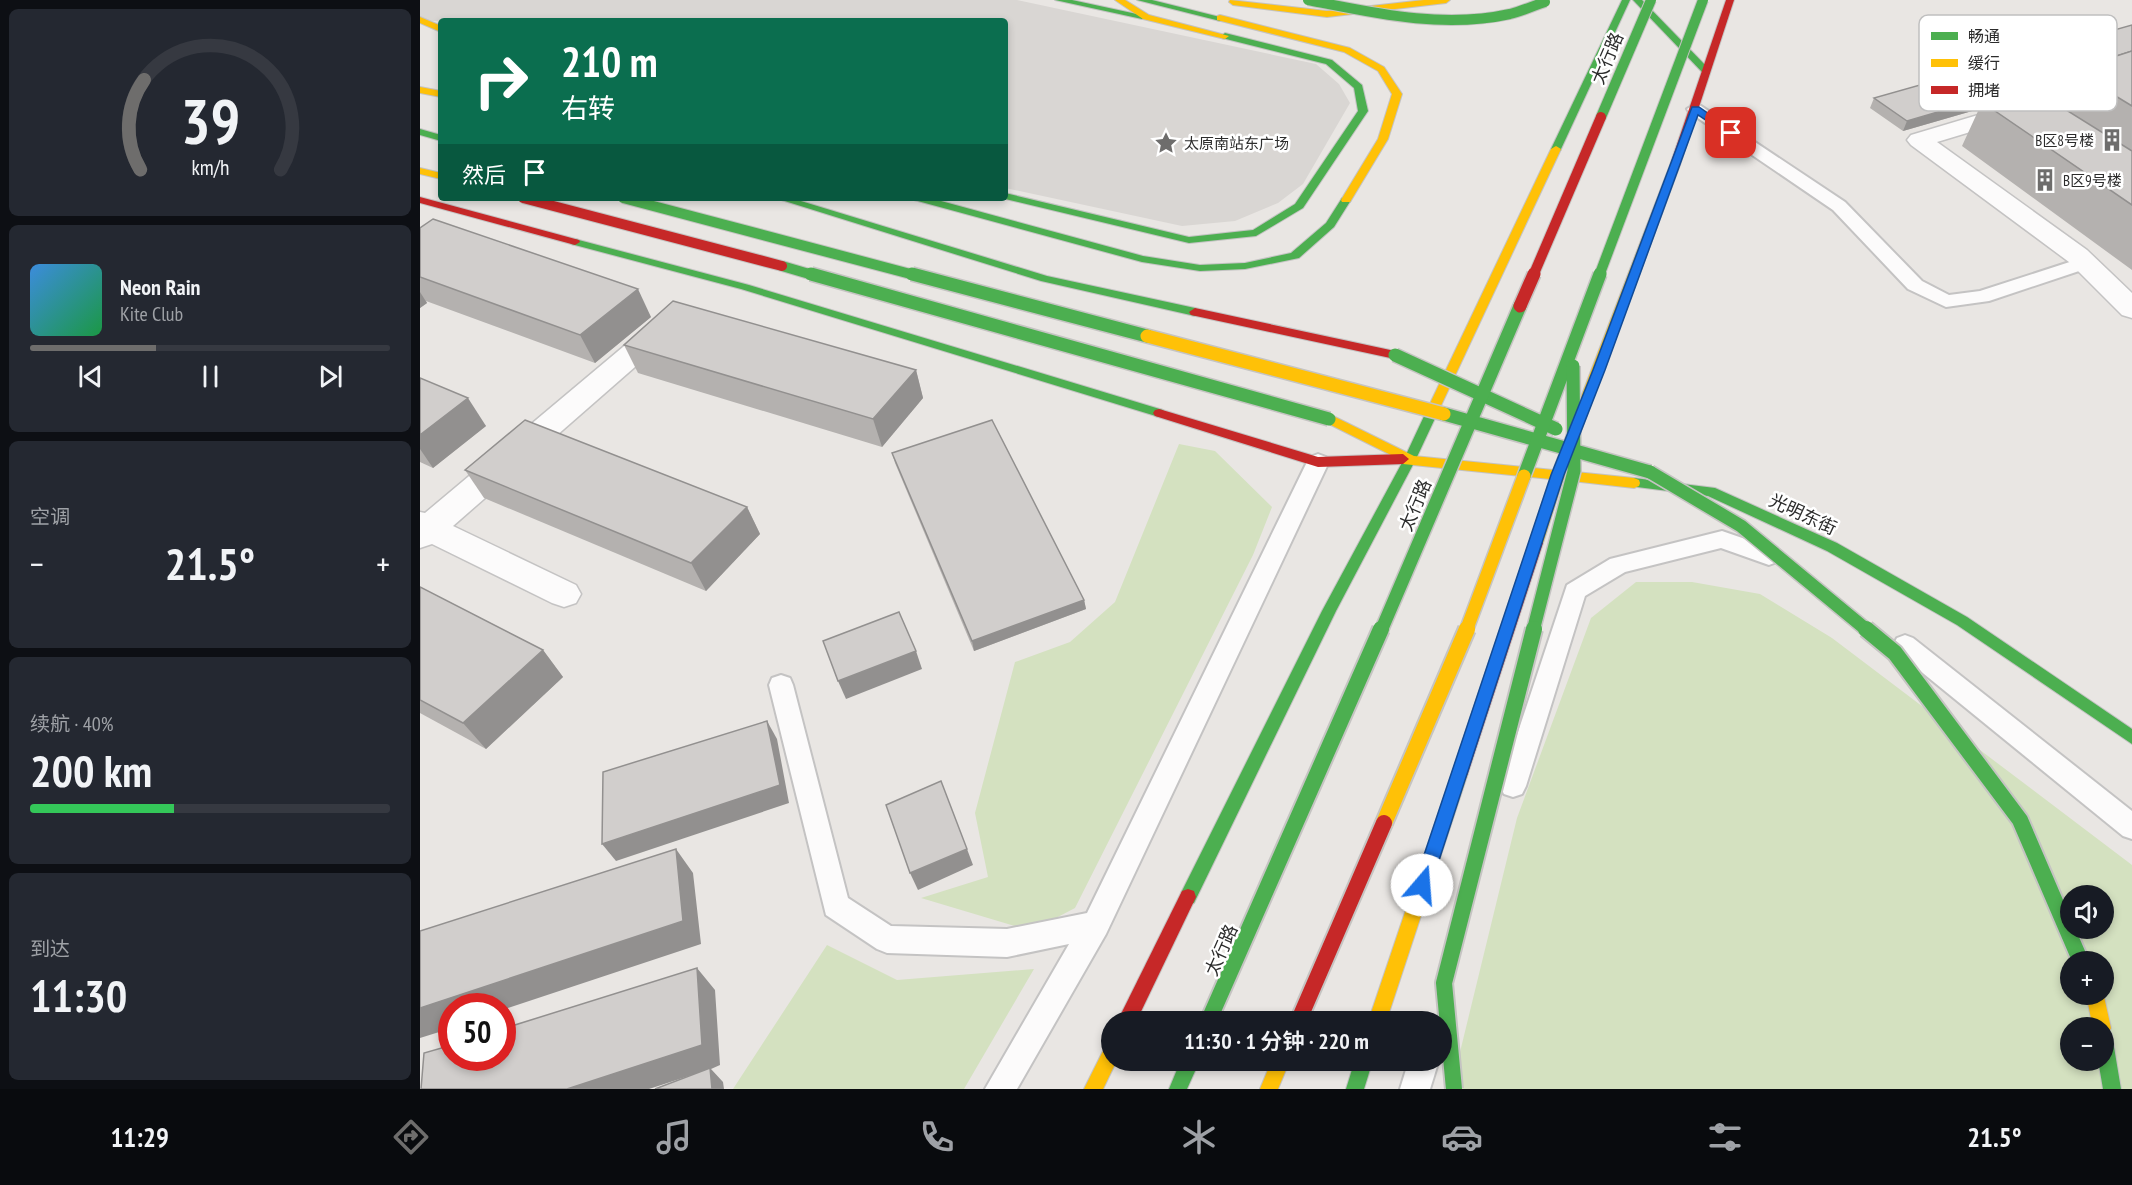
<!DOCTYPE html>
<html lang="zh">
<meta charset="utf-8">
<style>
body{margin:0;font-family:"PT Sans Narrow","Noto Sans SC",sans-serif;background:#242831;color:#f1f3f6;height:100vh;display:flex;flex-direction:column;font-size:22px;white-space:nowrap}
*{box-sizing:border-box;margin:0}
p{font-size:20px;color:#9ea1a6}
.icon{flex:none;width:33px;height:33px;fill:none;stroke:currentColor;stroke-width:2;stroke-linecap:round;stroke-linejoin:round}
.map{position:relative;flex:1;overflow:hidden}
.sheet{display:flex;flex-direction:column;gap:9px;padding:9px;background:#0d0f14;width:420px}
.sheet>*{flex:none}
.top-card{position:absolute;left:18px;top:18px;width:570px;height:183px;border-radius:6px;box-shadow:0 3px 9px #0003;background:#0b6e4f;color:#fff;overflow:hidden}
.controls{position:absolute;left:1640px;top:885px;display:grid;gap:12px}
.controls a{display:grid;place-items:center;width:54px;height:54px;border-radius:50%;background:#171b24;box-shadow:0 3px 9px #0003;font-size:30px}
.speed{position:absolute;left:18px;top:993px;display:flex;gap:12px;font-size:30px;font-weight:700;text-align:center}
.speed>*{display:grid;place-content:center;width:78px;height:78px;border-radius:50%;background:#171b24;box-shadow:0 3px 9px #0003;line-height:1}
.speed .limit{border:9px solid #d22;background:#fff;color:#111}
.pin{position:absolute;display:grid;place-items:center;width:51px;height:51px;color:#fff;margin:-26px;border-radius:12px;box-shadow:0 3px 9px #0006}
.me{position:absolute;width:66px;margin:-33px;rotate:18deg;stroke-linejoin:round;filter:drop-shadow(0 0 4px #0008)}
.turn{display:flex;align-items:center;gap:21px;height:126px;padding:0 24px;font-size:27px}
.turn .icon{width:78px;height:78px;stroke-width:2.5}
.turn b{display:block;font-size:42px;line-height:51px}
.then{display:flex;align-items:center;height:57px;padding:0 24px;background:#0003;gap:12px;font-size:22px}
.big{font-size:45px;font-weight:600;line-height:1.1}
.sheet .card{flex:1;display:flex;flex-direction:column;justify-content:center;gap:9px;min-width:0;padding:0 21px;border-radius:9px;background:#242831}
.sheet .dial{align-items:center;gap:0}
.dial svg{height:156px;overflow:visible;fill:none;stroke:#363941;stroke-width:7;stroke-linecap:round;text-anchor:middle}
.dial text{fill:#f1f3f6;stroke:none}
.song{display:flex;align-items:center;gap:18px}
.cover{width:72px;height:72px;border-radius:9px;background:linear-gradient(135deg,hsl(210 70% 55%),hsl(140 70% 35%))}
.played{height:6px;border-radius:3px;background:linear-gradient(90deg,#6e6d6c 35%,#363941 35%)}
.keys{display:flex;justify-content:space-around;direction:ltr}
.heat{display:flex;justify-content:space-between;align-items:center;font-size:33px;direction:ltr}
.charge{height:9px;border-radius:4px;background:linear-gradient(90deg,#34c759 40%,#363941 0)}
.trip{position:absolute;left:681px;top:1011px;width:351px;height:60px;border-radius:30px;background:#171b24;box-shadow:0 3px 9px #0003;font-weight:600;line-height:60px;text-align:center}
.dock{display:flex;height:96px;justify-content:space-around;align-items:center;background:#090b0e;color:#9ea1a6}
.dock .icon{width:42px;height:42px}
.dock .current{color:#6e6d6c}
.dock b{font-size:27px;color:#f1f3f6}
main{display:flex;flex:1;min-height:0}
.map>svg:first-child{display:block}
.green{fill:#d4e1c0;fill-rule:evenodd}
.plaza{fill:#d9d6d3}
.lines{fill:none;stroke-linecap:round;stroke-linejoin:round}
.lane-casing{stroke:#c4c3c3;stroke-width:4}
.street-casing{stroke:#c4c3c3;stroke-width:3}
.fast-casing{stroke:#c4c3c3;stroke-width:2}
.slow-casing{stroke:#c4c3c3;stroke-width:2}
.jam-casing{stroke:#c4c3c3;stroke-width:2}
.lane{fill:#fcfbfb;fill-rule:evenodd}
.street{fill:#fcfbfb;fill-rule:evenodd}
.fast{fill:#4caf50;fill-rule:evenodd}
.slow{fill:#ffc107;fill-rule:evenodd}
.jam{fill:#c62828;fill-rule:evenodd}
.fast-bridge-far2-casing{stroke:#c5c4c2;stroke-width:12;stroke-linecap:butt}
.fast-bridge-far1-casing{stroke:#c5c4c2;stroke-width:16;stroke-linecap:butt}
.fast-bridge-casing{stroke:#c5c4c2;stroke-width:20;stroke-linecap:butt}
.slow-bridge-far1-casing{stroke:#c5c4c2;stroke-width:16;stroke-linecap:butt}
.slow-bridge-casing{stroke:#c5c4c2;stroke-width:20;stroke-linecap:butt}
.jam-bridge-far2-casing{stroke:#c5c4c2;stroke-width:12;stroke-linecap:butt}
.jam-bridge-far1-casing{stroke:#c5c4c2;stroke-width:16;stroke-linecap:butt}
.jam-bridge-casing{stroke:#c5c4c2;stroke-width:20;stroke-linecap:butt}
.fast-bridge-far2{stroke:#4caf50;stroke-width:10}
.fast-bridge-far1{stroke:#4caf50;stroke-width:13}
.fast-bridge{stroke:#4caf50;stroke-width:16}
.slow-bridge-far1{stroke:#ffc107;stroke-width:13}
.slow-bridge{stroke:#ffc107;stroke-width:16}
.jam-bridge-far2{stroke:#c62828;stroke-width:10}
.jam-bridge-far1{stroke:#c62828;stroke-width:13}
.jam-bridge{stroke:#c62828;stroke-width:16}
.wall{fill:#b4b1af;fill-rule:evenodd}
.shaded-wall{fill:#92908f}
.building{fill:#d1cecc;stroke:#92908f;stroke-width:1.5}
.route{fill:#1a73e8;stroke:#114b97;stroke-width:1.5}
.labels{text-anchor:middle;dominant-baseline:central;stroke-width:5;stroke-linejoin:round;paint-order:stroke}
.far-poi-label{font-size:15px;fill:#2c2c2c;stroke:#fff;text-anchor:start}
.street-label{font-size:18px;fill:#2c2c2c;stroke:#fff}
.key{fill:#fff;stroke:#c0c0c0;stroke-width:1.5}
.key-label{font-size:16px;fill:#2c2c2c}
</style>
<main>
<section class="sheet">
<div class="card dial"><svg viewBox="0 0 100 80">
<path d="M14 69A42 42 0 1 1 86 69"/>
<path d="M14 69A42 42 0 0 1 16 23" stroke="#6e6d6c"/>
<text x="50" y="56" font-size="32" font-weight="700">39</text>
<text x="50" y="72" font-size="11">km/h</text>
</svg></div>
<div class="card">
<div class="song"><i class="cover"></i><div><b>Neon Rain</b><p>Kite Club</p></div></div>
<div class="played"></div>
<div class="keys"><svg class="icon" aria-label="previous" viewBox="0 0 24 24"><path d="M18 5L8 12l10 7zM5 5v14"/></svg><svg class="icon" aria-label="pause" viewBox="0 0 24 24"><path d="M8 5v14M16 5v14"/></svg><svg class="icon" aria-label="next" viewBox="0 0 24 24"><path d="M6 5l10 7-10 7zM19 5v14"/></svg></div>
</div>
<div class="card"><p>空调</p>
<div class="heat"><a>−</a><b class="big">21.5°</b><a>+</a></div>
</div>
<div class="card"><p>续航 · 40%</p><b class="big">200 km</b><div class="charge"></div></div>
<div class="card"><p>到达</p><b class="big">11:30</b></div>
</section>
<div class="map">
<svg width="1712" height="1089" viewBox="0 0 1712 1089">
<rect width="100%" height="100%" fill="#e9e6e3"/>
<g class="green">
<polygon points="759,444 795,451 852,507 833,555 655,908 611,931 501,898 568,877 555,813 595,662 650,642 695,602"/>
<path d="M1216,582H1272L1340,594L1412,638L1712,865V1089H1031L1097,818L1171,618ZM1650,896H1683V928H1650ZM1650,962H1683V994H1650ZM1650,1028H1683V1060H1650Z"/>
<polygon points="407,945 477,980 614,969 544,1089 313,1089"/>
</g>
<polygon class="plaza" points="0,0 597,0 896,64 919,84 930,103 883,184 858,203 815,221 762,226 585,188 585,21 0,21"/>
<g class="lines">
<g class="lane-casing">
<g id="lane">
<polygon points="1275,104 1281,106 1425,202 1502,281 1529,295 1560,291 1665,257 1671,259 1674,263 1671,267 1569,301 1526,307 1488,289 1413,210 1269,112 1267,109"/>
<polygon points="898,454 906,457 909,462 686,934 597,1089 565,1089 649,944 587,957 467,953 457,949 406,915 349,685 352,678 361,675 370,678 373,685 428,898 471,926 587,929 667,913 887,462 890,457"/>
<polygon points="1302,531 1357,550 1360,556 1357,562 1349,565 1301,548 1205,572 1165,596 1106,786 1102,794 1093,797 1084,794 1080,786 1147,585 1190,559"/>
<polygon points="1485,635 1493,638 1712,811 1712,839 1703,836 1477,652 1473,645 1477,638"/>
<polygon points="989,1060 1019,1060 1010,1089 980,1089"/>
</g>
</g>
<g class="street-casing">
<g id="street">
<polygon points="1712,69 1712,83 1517,142 1667,250 1712,293 1712,318 1702,315 1649,262 1491,145 1487,140 1491,135"/>
<polygon points="238,323 248,326 252,332 248,338 33,526 156,585 161,594 156,603 144,607 132,603 12,544 0,548 0,512 5,513 228,326"/>
</g>
</g>
<g class="fast-casing">
<g id="fast">
<polygon points="635,0 652,0 726,16 722,19"/>
<polygon points="717,0 732,0 804,18 800,21"/>
<polygon points="1202,0 1210,0 1141,149 1140,151 1132,151 1131,149"/>
<polygon points="1213,0 1222,0 1289,69 1289,73 1283,73"/>
<polygon points="805,33 912,60 942,85 948,111 883,208 836,236 769,243 581,198 585,198 585,193 769,237 833,230 875,204 938,111 934,88 906,64 802,38 801,36"/>
<polygon points="0,129 21,135 21,141 0,135"/>
<polygon points="926,197 931,200 914,227 879,258 825,269 780,271 722,262 494,200 493,198 510,198 723,256 780,265 825,263 871,253 906,223 922,198"/>
<polygon points="355,198 371,198 627,276 775,308 781,312 775,316 621,281"/>
<polygon points="155,239 329,285 743,410 745,413 739,417 321,289 151,244 150,242"/>
<polygon points="1012,408 1018,412 996,459 916,611 774,903 768,905 762,903 760,897 762,891 902,611 984,459 1006,412"/>
<polygon points="1214,478 1295,488 1417,543 1547,617 1712,729 1712,744 1537,625 1407,551 1288,496 1209,486 1208,483 1209,480"/>
<polygon points="1683,1026 1689,1029 1692,1035 1701,1089 1683,1089 1678,1060 1683,1060 1683,1028 1679,1028"/>
<polygon points="761,1060 780,1060 767,1089 749,1089"/>
<polygon points="935,1060 953,1060 944,1089 926,1089"/>
</g>
</g>
<g class="slow-casing">
<g id="slow">
<polygon points="695,0 705,0 729,15 809,36 805,39 723,19"/>
<polygon points="810,0 907,11 1004,0 1030,0 1026,3 907,17 813,5 809,2"/>
<polygon points="800,15 930,48 964,67 982,94 968,139 930,202 922,202 921,200 958,139 972,94 958,71 924,52 797,20 797,16"/>
<polygon points="0,17 21,26 21,32 0,23"/>
<polygon points="0,87 21,91 21,97 0,93"/>
<polygon points="1136,146 1141,149 1018,412 1016,415 1008,415 1006,412 1131,149"/>
<polygon points="1255,162 1260,165 1146,471 1214,478 1219,480 1220,483 1219,486 1214,488 1143,480 1123,543 1116,548 1109,543 1130,479 983,464 979,462 977,458 905,422 903,419 905,416 913,416 994,456 1133,470 1250,165"/>
<polygon points="0,168 21,173 21,179 0,174"/>
<polygon points="1040,766 1046,768 1048,773 966,1022 948,1022 1032,773 1034,768"/>
<polygon points="1683,992 1691,1028 1688,1034 1683,1037 1683,1028 1673,1028 1666,994 1683,994"/>
<polygon points="692,1042 692,1060 697,1060 683,1089 664,1089 686,1045"/>
<polygon points="852,1060 870,1060 858,1089 840,1089"/>
</g>
</g>
<g class="jam-casing">
<g id="jam">
<polygon points="1306,0 1314,0 1260,165 1255,168 1251,167 1250,165"/>
<polygon points="0,197 159,240 160,242 155,245 0,203"/>
<polygon points="775,308 975,351 981,355 975,359 771,315 769,312"/>
<polygon points="739,409 898,457 983,454 989,459 983,464 898,467 735,416 733,413 735,410"/>
<polygon points="1116,538 1123,543 1048,773 1046,778 1040,780 1034,778 1032,773 1109,543"/>
<polygon points="768,889 774,891 776,897 716,1022 697,1022 762,891"/>
</g>
</g>
<use href="#lane" class="lane"/>
<use href="#street" class="street"/>
<use href="#fast" class="fast"/>
<use href="#slow" class="slow"/>
<use href="#jam" class="jam"/>
<g class="fast-bridge-far2-casing">
<g id="fast-bridge-far2">
<path d="M888,0C954,13 1023,29 1090,14C1102,11 1113,6 1125,2"/>
<polyline points="1181,117 1231,0"/>
<polyline points="203,198 498,276"/>
<polyline points="362,266 396,276"/>
<polyline points="1179,276 1283,0"/>
</g>
</g>
<g class="fast-bridge-far1-casing">
<g id="fast-bridge-far1">
<polyline points="391,274 909,419"/>
<polyline points="492,274 727,336"/>
<polyline points="975,355 1136,429"/>
<polyline points="1024,414 1230,472"/>
<polyline points="1230,472 1321,526 1448,631"/>
<polyline points="1104,476 1180,274"/>
<polyline points="961,631 1100,306"/>
<polyline points="1113,631 1154,471 1153,366"/>
</g>
</g>
<g class="fast-bridge-casing">
<g id="fast-bridge">
<polyline points="1446,629 1475,653 1600,820 1661,962"/>
<polyline points="788,1022 961,629"/>
<polyline points="1034,1089 1024,983 1114,629"/>
</g>
</g>
<g class="slow-bridge-far1-casing">
<g id="slow-bridge-far1">
<polyline points="727,336 1024,414"/>
<polyline points="1046,631 1104,476"/>
</g>
</g>
<g class="slow-bridge-casing">
<polyline id="slow-bridge" points="964,823 1047,629"/>
</g>
<g class="jam-bridge-far2-casing">
<g id="jam-bridge-far2">
<polyline points="103,198 362,266"/>
<polyline points="1113,276 1181,117"/>
</g>
</g>
<g class="jam-bridge-far1-casing">
<polyline id="jam-bridge-far1" points="1100,306 1114,274"/>
</g>
<g class="jam-bridge-casing">
<polyline id="jam-bridge" points="878,1022 964,823"/>
</g>
<use href="#fast-bridge-far2" class="fast-bridge-far2"/>
<use href="#fast-bridge-far1" class="fast-bridge-far1"/>
<use href="#fast-bridge" class="fast-bridge"/>
<use href="#slow-bridge-far1" class="slow-bridge-far1"/>
<use href="#slow-bridge" class="slow-bridge"/>
<use href="#jam-bridge-far2" class="jam-bridge-far2"/>
<use href="#jam-bridge-far1" class="jam-bridge-far1"/>
<use href="#jam-bridge" class="jam-bridge"/>
</g>
<g class="wall">
<path d="M1712,25V270L1542,146L1559,109L1483,131L1450,108L1454,98ZM1646,83L1636,103L1617,92Z"/>
<polygon points="0,228 231,317 175,363 6,301 7,303 0,308"/>
<polygon points="204,345 496,370 503,398 462,447 218,373"/>
<polygon points="0,378 66,426 13,468 0,462"/>
<polygon points="472,453 664,600 666,609 554,651 475,463"/>
<polygon points="45,470 327,507 340,534 286,591 64,498"/>
<polygon points="0,587 123,650 143,677 66,749 0,713"/>
</g>
<g class="shaded-wall">
<polygon points="1651,73 1646,83 1569,106 1562,102 1559,109 1483,131 1487,121"/>
<polygon points="218,289 231,317 175,363 160,335"/>
<polygon points="0,292 7,303 0,308"/>
<polygon points="496,370 503,398 462,447 453,419"/>
<polygon points="48,398 66,426 13,468 0,449 0,435"/>
<polygon points="327,507 340,534 286,591 271,563"/>
<polygon points="664,600 666,609 554,651 552,641"/>
<polygon points="123,650 143,677 66,749 43,723"/>
<polygon points="496,651 502,669 426,699 418,681"/>
<polygon points="347,721 357,739 369,803 196,861 182,844"/>
<polygon points="256,849 273,873 281,944 82,1010 82,1006 32,1006 32,1028 0,1038 0,1008"/>
<polygon points="547,849 553,865 498,890 490,873"/>
<polygon points="277,968 295,990 300,1065 291,1069 303,1082 304,1089 292,1089 290,1069 229,1089 147,1089"/>
</g>
<g class="building">
<polygon points="1712,25 1712,51 1653,70 1651,73 1487,121 1454,98"/>
<polygon points="1712,51 1712,106 1653,70"/>
<polygon points="1611,88 1712,151 1712,205 1562,102"/>
<polygon points="13,219 218,289 160,335 0,277 0,228"/>
<polygon points="253,301 496,370 453,419 204,345"/>
<polygon points="0,378 48,398 0,435"/>
<polygon points="105,420 327,507 271,563 45,470"/>
<polygon points="572,420 664,600 552,641 472,453"/>
<polygon points="0,587 123,650 43,723 0,700"/>
<polygon points="479,612 496,651 418,681 403,641"/>
<polygon points="347,721 360,785 182,844 183,772"/>
<polygon points="521,781 547,849 490,873 466,805"/>
<polygon points="256,849 263,921 0,1008 0,931"/>
<polygon points="277,968 282,1045 147,1089 1,1089 4,1053 32,1045 32,1058 82,1058 82,1029"/>
<polygon points="290,1068 292,1089 235,1089"/>
</g>
<polygon class="route" points="1272,107 1279,107 1316,133 1308,135 1278,115 1185,370 1144,475 1011,885 1008,891 1002,893 996,891 994,885 1131,475 1173,370"/>
<defs>
<g id="building-bare" transform="scale(1.8)"><path d="M-4-6H4V6H1V3H-1V6H-4ZM-2.5-4.3h1.7v1.8h-1.7ZM.8-4.3h1.7v1.8H.8ZM-2.5-1h1.7V.8h-1.7ZM.8-1h1.7V.8H.8Z" fill="#6e6d6c" stroke="#fff" stroke-width="2.5" paint-order="stroke"/></g>
<g id="sight-bare" transform="scale(1.8)"><path d="M0-6L1.8-2.2L6-1.7L2.9 1.2L3.7 5.4L0 3.3L-3.7 5.4L-2.9 1.2L-6-1.7L-1.8-2.2Z" fill="#6e6d6c" stroke="#fff" stroke-width="2.5" paint-order="stroke"/></g>
</defs>
<g fill-rule="evenodd">
<use href="#building-bare" x="1692" y="140"/>
<use href="#sight-bare" x="746" y="143"/>
<use href="#building-bare" x="1625" y="180"/>
</g>
<g class="labels">
<g class="far-poi-label">
<text x="1674" y="140" text-anchor="end">B区8号楼</text>
<text x="764" y="143">太原南站东广场</text>
<text x="1643" y="180">B区9号楼</text>
</g>
<g class="street-label">
<text transform="translate(1187 58) rotate(-67)">太行路</text>
<text transform="translate(995 505) rotate(-67)">太行路</text>
<text transform="translate(1383 514) rotate(25)">光明东街</text>
<text transform="translate(801 950) rotate(-66)">太行路</text>
</g>
</g>
<rect x="1499" y="15" width="198" height="96" rx="9" class="key"/>
<rect x="1511" y="32" width="27" height="8" fill="#4caf50"/>
<rect x="1511" y="59" width="27" height="8" fill="#ffc107"/>
<rect x="1511" y="86" width="27" height="8" fill="#c62828"/>
<g class="key-label">
<text x="1548" y="42">畅通</text>
<text x="1548" y="69">缓行</text>
<text x="1548" y="96">拥堵</text>
</g>
</svg>
<div class="controls">
<a><svg class="icon" aria-label="sound" viewBox="0 0 24 24"><path d="M4 9h4l5-4v14l-5-4H4zM17 9q2 3 0 6"/></svg></a>
<a>+</a>
<a>−</a>
</div>
<div class="speed"><div class="limit">50</div></div>
<div class="pin" style="left:1311px;top:133px;background:#d93025"><svg class="icon" aria-label="arrive" viewBox="0 0 24 24"><path d="M6 21V4h12l-3 4 3 4H6"/></svg></div>
<svg class="me" style="left:1002px;top:885px" viewBox="-20 -20 40 40"><circle r="19" fill="#fff"/><path d="M0-13L10 11 0 6-10 11z" fill="#1a73e8"/></svg>
<div class="trip">11:30 · 1 分钟 · 220 m</div>
<div class="top-card">
<div class="turn"><svg class="icon" aria-label="right" viewBox="0 0 24 24"><path d="M7 20v-9h11M14 6l5 5-5 5"/></svg><div><b>210 m</b>右转</div></div>
<div class="then">然后<svg class="icon" aria-label="arrive" viewBox="0 0 24 24"><path d="M6 21V4h12l-3 4 3 4H6"/></svg></div>
</div>
</div>
</main>
<nav class="dock">
<b>11:29</b>
<svg class="icon current" aria-label="directions" viewBox="0 0 24 24"><path d="M12 3l9 9-9 9-9-9zM9 14v-3h6M13 9l2 2-2 2"/></svg>
<svg class="icon" aria-label="music" viewBox="0 0 24 24"><path d="M9 18V5l10-2v13"/><circle cx="6" cy="18" r="3"/><circle cx="16" cy="16" r="3"/></svg>
<svg class="icon" aria-label="phone" viewBox="0 0 24 24"><path d="M5 4h4l2 5-3 2q2 4 5 5l2-3 5 2v4C11 20 4 13 5 4z"/></svg>
<svg class="icon" aria-label="climate" viewBox="0 0 24 24"><path d="M12 3v18M4 7l16 10M4 17L20 7"/></svg>
<svg class="icon" aria-label="car" viewBox="0 0 24 24"><path d="M5 17H2v-5l4-1 3-4h7l3 4 3 1v5h-3M9 17h6M6 11h13"/><circle cx="7" cy="17" r="2"/><circle cx="17" cy="17" r="2"/></svg>
<svg class="icon" aria-label="filters" viewBox="0 0 24 24"><path d="M4 7h16M4 17h16"/><circle cx="9" cy="7" r="2"/><circle cx="15" cy="17" r="2"/></svg>
<b>21.5°</b>
</nav>
